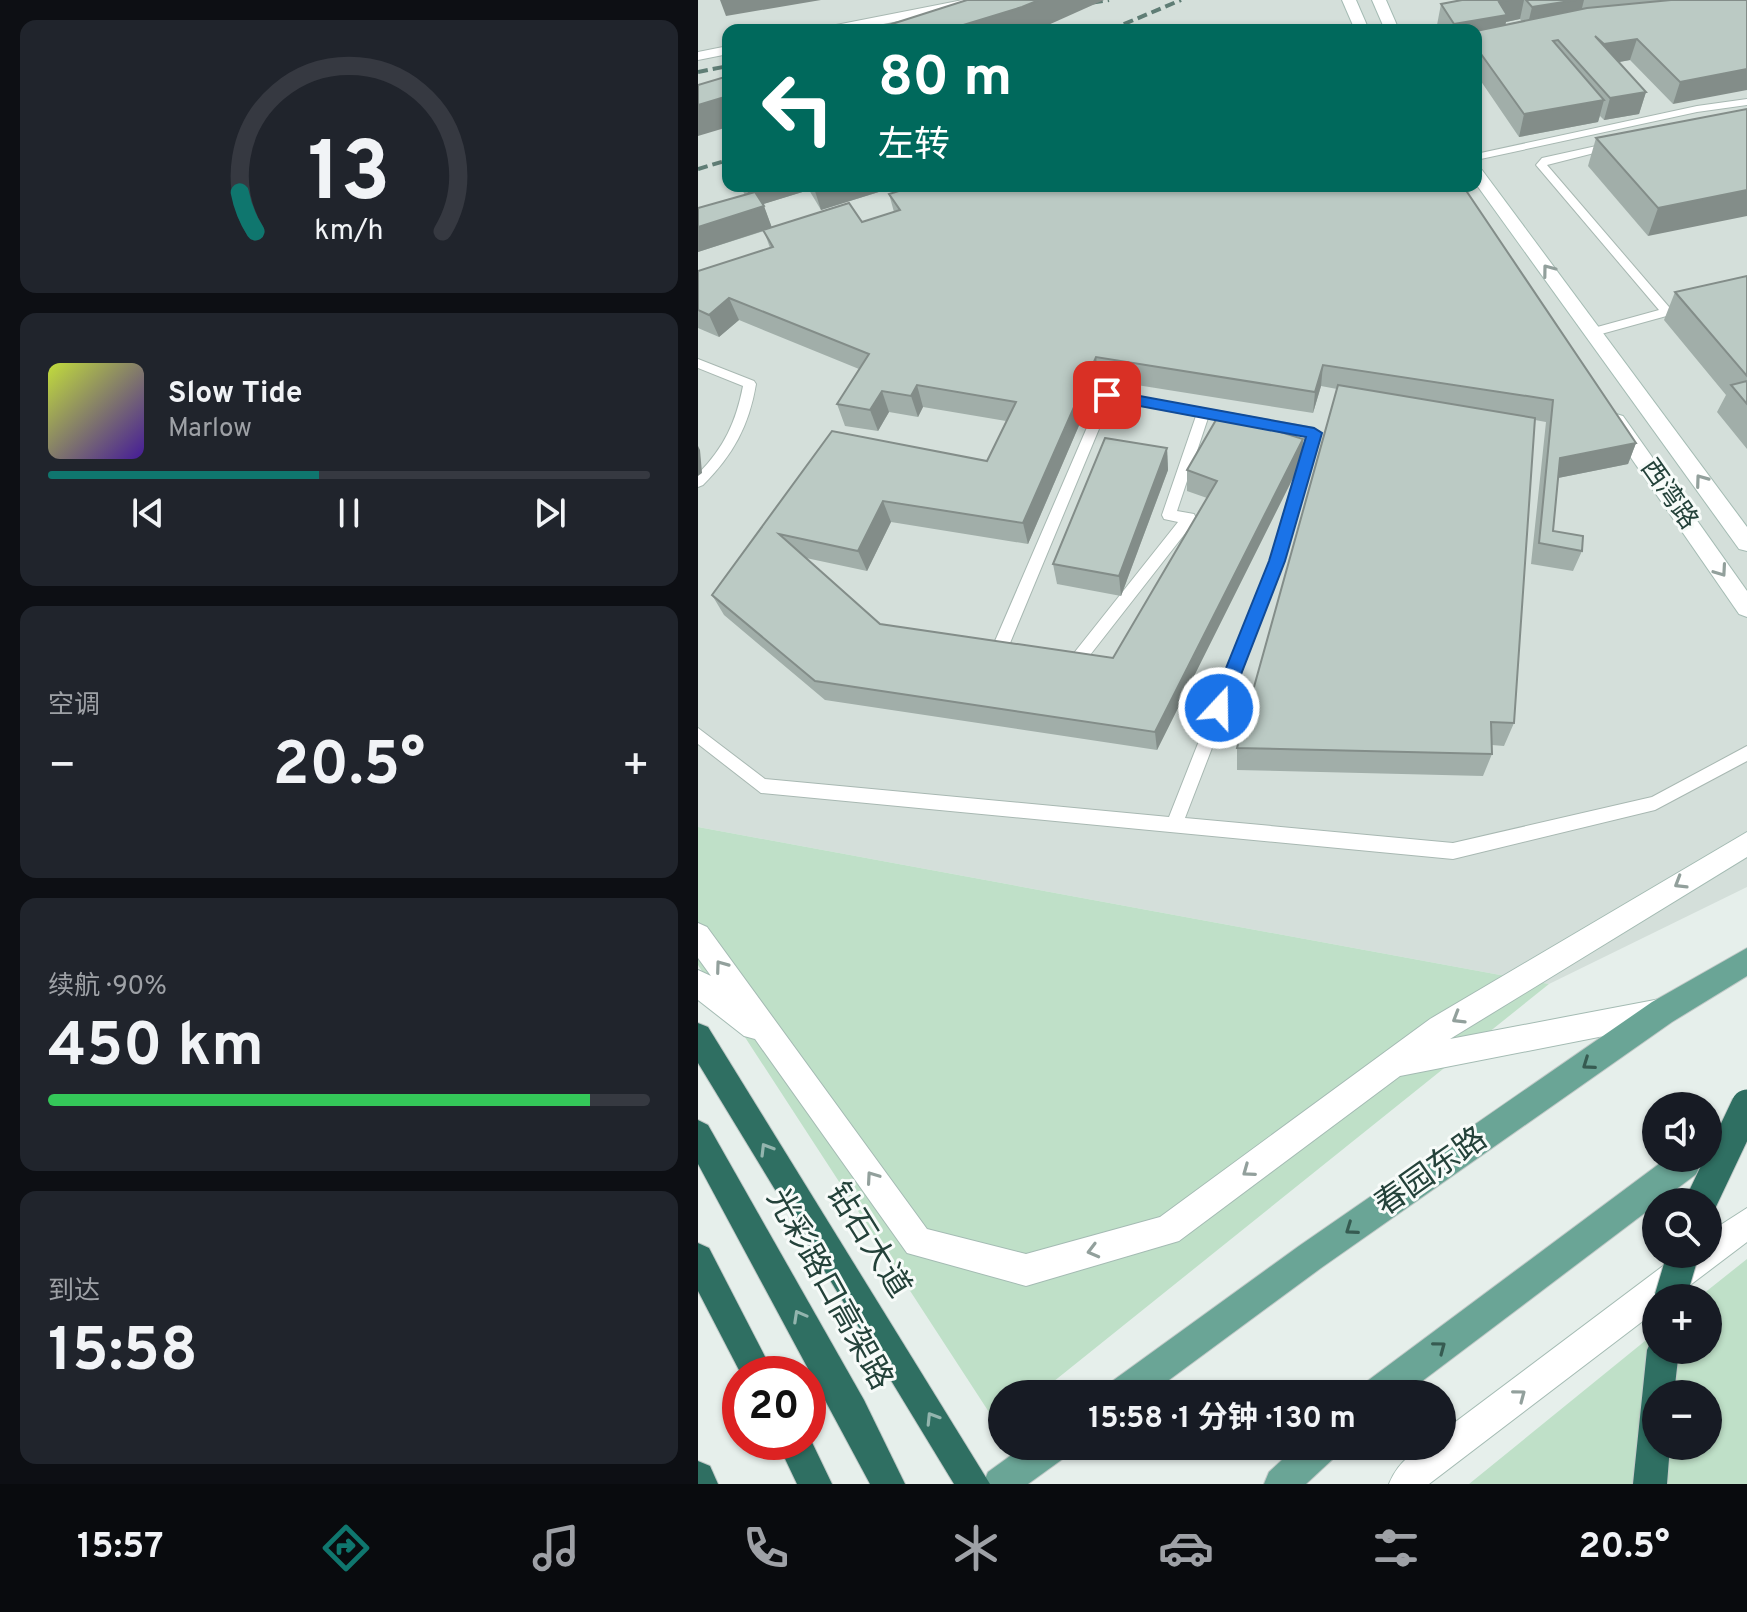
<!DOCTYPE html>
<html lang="zh">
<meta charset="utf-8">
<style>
body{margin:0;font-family:Overpass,"Noto Sans SC",sans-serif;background:#20242c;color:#f1f3f6;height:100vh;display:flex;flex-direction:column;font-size:30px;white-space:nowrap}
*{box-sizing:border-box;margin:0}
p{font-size:26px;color:#9ea1a6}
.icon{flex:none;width:44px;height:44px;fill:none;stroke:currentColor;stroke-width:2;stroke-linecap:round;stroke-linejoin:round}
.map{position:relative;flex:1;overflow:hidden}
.side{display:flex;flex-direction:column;gap:20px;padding:20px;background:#0d0f14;width:698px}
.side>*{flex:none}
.hud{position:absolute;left:24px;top:24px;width:760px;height:168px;border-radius:16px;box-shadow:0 2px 6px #0004;background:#00695c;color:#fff;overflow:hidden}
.fabs{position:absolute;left:944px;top:1092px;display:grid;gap:16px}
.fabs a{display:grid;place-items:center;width:80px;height:80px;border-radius:50%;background:#171b24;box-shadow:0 2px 6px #0004;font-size:40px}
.speed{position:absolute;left:24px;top:1356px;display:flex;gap:16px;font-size:40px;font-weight:700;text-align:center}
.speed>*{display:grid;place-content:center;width:104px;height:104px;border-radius:50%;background:#171b24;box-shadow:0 2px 6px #0004;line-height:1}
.speed .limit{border:12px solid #d22;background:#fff;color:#111}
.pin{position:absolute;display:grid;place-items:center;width:68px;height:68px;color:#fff;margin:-34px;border-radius:16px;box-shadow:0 4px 12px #0006}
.me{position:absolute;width:88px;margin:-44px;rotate:21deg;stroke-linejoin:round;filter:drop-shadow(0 0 6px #0008)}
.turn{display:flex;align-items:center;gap:28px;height:168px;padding:0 24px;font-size:36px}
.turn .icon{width:104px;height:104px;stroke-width:2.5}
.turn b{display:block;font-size:56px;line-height:68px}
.big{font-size:60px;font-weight:700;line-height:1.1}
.side .widget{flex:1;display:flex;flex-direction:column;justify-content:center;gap:12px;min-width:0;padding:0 28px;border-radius:16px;background:#20242c}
.side .dial{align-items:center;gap:0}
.dial svg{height:208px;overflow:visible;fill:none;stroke:#363941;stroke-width:7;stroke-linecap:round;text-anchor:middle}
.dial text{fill:#f1f3f6;stroke:none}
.song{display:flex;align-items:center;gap:24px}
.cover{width:96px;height:96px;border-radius:12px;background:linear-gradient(135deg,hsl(70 70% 55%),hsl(260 70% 35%))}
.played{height:8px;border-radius:4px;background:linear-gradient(90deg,#0f766e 45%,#363941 45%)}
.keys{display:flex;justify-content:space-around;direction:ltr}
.heat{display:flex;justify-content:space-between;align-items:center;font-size:44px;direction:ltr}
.charge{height:12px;border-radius:6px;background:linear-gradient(90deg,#34c759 90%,#363941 0)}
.trip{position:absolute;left:290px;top:1380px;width:468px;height:80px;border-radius:40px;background:#171b24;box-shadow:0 2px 6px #0004;font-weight:700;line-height:80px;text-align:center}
.dock{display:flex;height:128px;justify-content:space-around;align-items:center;background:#090b0e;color:#9ea1a6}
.dock .icon{width:56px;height:56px}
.dock .selected{color:#0f766e}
.dock b{font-size:36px;color:#f1f3f6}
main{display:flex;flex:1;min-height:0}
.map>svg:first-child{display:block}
.built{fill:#d4dfda;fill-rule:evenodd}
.green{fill:#bfe0c8;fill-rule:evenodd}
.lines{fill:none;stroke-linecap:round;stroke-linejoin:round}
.lane-casing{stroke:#a8b8b2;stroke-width:2}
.street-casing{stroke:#a8b8b2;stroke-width:2}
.secondary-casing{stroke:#a4bbb3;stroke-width:2}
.primary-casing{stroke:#c2cac8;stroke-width:2}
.highway-casing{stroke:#c2cac8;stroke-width:2}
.lane{fill:#fff;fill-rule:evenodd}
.street{fill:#fff;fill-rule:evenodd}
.secondary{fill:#fff;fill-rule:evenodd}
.primary{fill:#6aa596;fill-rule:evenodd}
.highway{fill:#2f6f62;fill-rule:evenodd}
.rail{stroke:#5f7d75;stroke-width:4;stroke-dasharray:10 5;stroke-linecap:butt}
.highway-bridge-casing{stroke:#c2cac8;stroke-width:33;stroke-linecap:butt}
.highway-bridge{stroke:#2f6f62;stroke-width:31}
.wall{fill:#a1aea9;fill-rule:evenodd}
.shaded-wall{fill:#838d89}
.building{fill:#bbcac4;stroke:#838d89;stroke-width:2}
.oneway{stroke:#92a09c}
.oneway2{stroke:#365b51}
.oneway3{stroke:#93b5ae}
.route{fill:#1a73e8;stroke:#114b97;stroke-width:2}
.labels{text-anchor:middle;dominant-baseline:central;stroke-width:6;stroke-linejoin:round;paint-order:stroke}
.street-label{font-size:26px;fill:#24423a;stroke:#f7fbf9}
.near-street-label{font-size:32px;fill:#24423a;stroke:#f7fbf9}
</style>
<main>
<section class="side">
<div class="widget dial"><svg viewBox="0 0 100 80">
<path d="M14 69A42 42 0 1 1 86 69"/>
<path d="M14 69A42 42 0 0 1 8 54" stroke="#0f766e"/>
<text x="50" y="56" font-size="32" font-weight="700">13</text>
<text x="50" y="72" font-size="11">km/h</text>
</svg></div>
<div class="widget">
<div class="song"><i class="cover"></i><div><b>Slow Tide</b><p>Marlow</p></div></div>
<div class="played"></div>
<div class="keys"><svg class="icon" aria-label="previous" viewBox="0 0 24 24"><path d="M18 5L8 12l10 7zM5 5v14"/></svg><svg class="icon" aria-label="pause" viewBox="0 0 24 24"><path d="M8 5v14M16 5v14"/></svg><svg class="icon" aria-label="next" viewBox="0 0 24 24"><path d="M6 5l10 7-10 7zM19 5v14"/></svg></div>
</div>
<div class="widget"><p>空调</p>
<div class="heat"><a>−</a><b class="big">20.5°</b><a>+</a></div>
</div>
<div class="widget"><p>续航 · 90%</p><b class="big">450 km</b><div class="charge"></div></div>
<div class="widget"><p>到达</p><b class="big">15:58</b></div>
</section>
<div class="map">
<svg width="1049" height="1484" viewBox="0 0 1049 1484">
<rect width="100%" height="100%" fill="#e6efeb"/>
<path class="built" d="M0,0H1049V887L851,984L0,827ZM30,30H778V186H30Z"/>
<g class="green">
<polygon points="0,827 851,984 340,1394 304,1394 304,1423 300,1426 0,965"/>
<path d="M1049,1259V1484H771L958,1332V1350H1010V1298H1000ZM958,1394H1010V1446H958Z"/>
</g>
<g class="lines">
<g class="lane-casing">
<g id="lane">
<polygon points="1049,99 1049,105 999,112 778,160 778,154 999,106"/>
<polygon points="912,143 917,146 916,148 849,165 971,307 979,305 985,309 983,312 896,336 892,335 892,329 961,310 838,165 844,158"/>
<path d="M0,359L56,381L58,384C51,426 35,455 5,485L0,487V474C26,448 38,422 45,386L0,368Z"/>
<polygon points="409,391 616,428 623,433 586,561 487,818 755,843 954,797 1049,746 1049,761 957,810 755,859 63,793 0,744 0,728 67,779 471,817 572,561 608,436 510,418 479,511 496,514 498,518 496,522 385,664 380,666 365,663 362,659 365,655 376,653 480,522 466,519 464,515 498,416 413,400 312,643 320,646 323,650 315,656 297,652 294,648 403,395"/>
</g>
</g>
<g class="street-casing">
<g id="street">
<polygon points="265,0 293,0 286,4 155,30 126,30 133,26"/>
<polygon points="30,46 30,54 0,60 0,52"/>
</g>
</g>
<g class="secondary-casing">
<g id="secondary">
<polygon points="644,0 658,0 671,30 657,30"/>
<polygon points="674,0 688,0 701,30 687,30"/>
<polygon points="778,168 784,170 1049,527 1049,551 1041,549 778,184"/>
<polygon points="918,414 925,416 1049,591 1049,617 1041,614 911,426 908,421 911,416"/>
<polygon points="1049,832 1049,857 752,1039 962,999 972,1003 976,1013 972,1023 702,1076 481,1241 328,1286 209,1253 57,1039 46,1036 0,1000 0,970 13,976 0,958 0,923 9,927 229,1229 328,1254 462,1217 732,1019"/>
<path d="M1049,1208V1242L975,1298H958V1311L731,1484H691C701,1460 719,1446 744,1446V1432L981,1254H1010V1233Z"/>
</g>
</g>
<g class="primary-casing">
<g id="primary">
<polygon points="1049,948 1049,976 974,1022 623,1268 452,1394 409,1394 413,1382 601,1246 954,1002"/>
<polygon points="969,1158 1009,1158 1005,1169 707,1394 664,1394 668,1382"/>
<polygon points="326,1446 371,1446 366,1458 330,1484 285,1484 290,1472"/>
<polygon points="599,1446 641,1446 636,1458 608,1484 566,1484 571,1472"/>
</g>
</g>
<g class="highway-casing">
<g id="highway">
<polygon points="0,1023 10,1027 292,1484 256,1484 0,1063"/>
<polygon points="0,1120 10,1125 166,1400 207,1484 172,1484 0,1164"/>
<polygon points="0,1243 11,1248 76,1374 43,1374 0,1291"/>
<polygon points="958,1337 958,1350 981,1350 976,1394 958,1394 958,1446 972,1446 969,1484 935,1484 949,1350 954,1339"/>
<polygon points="110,1434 134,1484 99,1484 79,1442 110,1442"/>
<polygon points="0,1461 12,1466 20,1484 0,1484"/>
</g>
</g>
<use href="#lane" class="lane"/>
<use href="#street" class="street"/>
<use href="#secondary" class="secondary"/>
<use href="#primary" class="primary"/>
<use href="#highway" class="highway"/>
<g class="rail">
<polyline points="380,5 411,0"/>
<polyline points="412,30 483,0"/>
<polyline points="0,72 30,66"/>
<polyline points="0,169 30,160"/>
</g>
<g class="highway-bridge-casing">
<g id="highway-bridge">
<polyline points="1003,1202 1049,1105"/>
<polyline points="972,1298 985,1254"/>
</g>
</g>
<use href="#highway-bridge" class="highway-bridge"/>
</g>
<g class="wall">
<path d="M764,0H1049L975,104L932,60L921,62L948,92L941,114L906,120L902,116L900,122L821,137L778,74V30H742L739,25L743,4ZM822,19L824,22L807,25L808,22Z"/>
<polygon points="1049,109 950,236 890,166 898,138"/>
<polygon points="42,186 200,186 123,210 111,190 65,204 74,228 164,222 196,212 191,194 765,186 938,443 930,464 860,478 855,531 884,551 875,571 833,564 848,422 837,420 816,723 806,746 794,745 794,754 785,776 539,770 539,748 639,389 623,386 615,413 401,379 330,544 193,522 169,571 108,558 182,624 415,658 509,498 489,491 489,470 605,439 604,460 459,750 127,700 26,615 14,595 134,431 289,461 308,421 225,407 220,417 191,412 180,431 147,426 139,404 161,369 41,320 21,337 0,328 0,271 72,248 66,231 0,252 0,208 47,195"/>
<polygon points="1049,276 1049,449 1019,412 1028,395 966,320 977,292"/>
<polygon points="469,448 470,470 423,596 359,584 355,564"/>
</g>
<g class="shaded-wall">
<polygon points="22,0 123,0 28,16"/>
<polygon points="341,0 406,0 339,30 249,30"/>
<polygon points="813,0 826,0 822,19 808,22 805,36 778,41 778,30 755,30 756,24 801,2"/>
<polygon points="878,0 886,0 881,20 829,28 834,7"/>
<polygon points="939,39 932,60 900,66 906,44"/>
<polygon points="1049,69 1049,90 975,104 982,82"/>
<polygon points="948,92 941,114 906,120 912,98"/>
<polygon points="30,96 30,127 0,136 0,105"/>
<polygon points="906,100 900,122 821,137 826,114"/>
<polygon points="47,186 109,186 111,190 56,207"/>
<polygon points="122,186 200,186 123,210 116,188"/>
<polygon points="1049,190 1049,216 950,236 960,208"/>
<polygon points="66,206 74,228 0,252 0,227"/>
<polygon points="31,298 41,320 21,337 11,315"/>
<polygon points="398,357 401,379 330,544 325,523"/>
<polygon points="625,365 623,386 615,413 617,392"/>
<polygon points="219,385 225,407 220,417 213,396"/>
<polygon points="184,391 191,412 180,431 172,410"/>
<polygon points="605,439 604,460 459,750 457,732"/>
<polygon points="938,443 930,464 855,479 862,458"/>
<polygon points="0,446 2,450 4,473 0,476"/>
<polygon points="469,448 470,470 423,596 421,576"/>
<polygon points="185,501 193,522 169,571 160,551"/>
</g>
<g class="building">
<polygon points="269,0 341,0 324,7 249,30 175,30"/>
<polygon points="764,0 813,0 801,2 809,15 756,24 743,4"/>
<polygon points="828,0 878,0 834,7"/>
<polygon points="973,0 1049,0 1049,69 982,82 939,39 906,44 897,36 948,92 912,98 860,40 855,41 906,100 826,114 778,47 778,31 889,8"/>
<polygon points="30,76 30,96 0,105 0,85"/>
<polygon points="1049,109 1049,190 960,208 898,138"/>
<polygon points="217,186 765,186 938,443 862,458 855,531 885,536 884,551 841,543 855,400 625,365 617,392 398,357 325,523 185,501 160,551 81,534 182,624 415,658 519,481 489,470 522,413 605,439 457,732 117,681 14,595 134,431 289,461 318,402 219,385 213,396 184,391 172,410 139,404 171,354 31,298 11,315 0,310 0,271 75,247 65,230 151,203 164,222 202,210 191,194"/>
<polygon points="57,192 66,206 0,227 0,208"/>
<polygon points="1049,276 1049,376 977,292"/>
<polygon points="1049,381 1049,404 1033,385"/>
<polygon points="640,385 837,418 816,723 793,722 794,754 539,748"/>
<polygon points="407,438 469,448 421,576 355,564"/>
</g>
<defs><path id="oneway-chevron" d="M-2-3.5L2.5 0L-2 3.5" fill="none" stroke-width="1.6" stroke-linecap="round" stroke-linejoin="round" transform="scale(2)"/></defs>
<g class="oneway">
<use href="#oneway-chevron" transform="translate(850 270) rotate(-127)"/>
<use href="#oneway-chevron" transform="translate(1003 480) rotate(-126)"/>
<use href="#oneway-chevron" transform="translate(1023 571) rotate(55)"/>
<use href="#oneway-chevron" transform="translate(982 883) rotate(149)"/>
<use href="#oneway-chevron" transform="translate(23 966) rotate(-126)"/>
<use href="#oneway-chevron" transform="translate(760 1018) rotate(149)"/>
<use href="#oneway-chevron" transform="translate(550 1171) rotate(144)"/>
<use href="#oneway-chevron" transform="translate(174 1177) rotate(-125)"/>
<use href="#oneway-chevron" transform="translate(395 1251) rotate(165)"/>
<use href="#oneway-chevron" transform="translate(822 1395) rotate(-37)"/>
</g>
<g class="oneway2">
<use href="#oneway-chevron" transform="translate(890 1064) rotate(145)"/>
<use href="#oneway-chevron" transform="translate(653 1229) rotate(145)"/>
<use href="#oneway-chevron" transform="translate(742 1347) rotate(-37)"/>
</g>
<g class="oneway3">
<use href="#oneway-chevron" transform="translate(68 1149) rotate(-121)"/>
<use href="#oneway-chevron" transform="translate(101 1316) rotate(-119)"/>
<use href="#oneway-chevron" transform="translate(234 1418) rotate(-122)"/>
</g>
<polygon class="route" points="409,390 616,428 624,433 587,561 528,713 515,713 512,708 571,561 608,437 404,399 404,392"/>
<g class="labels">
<g class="street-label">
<text transform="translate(970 495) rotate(55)">西湾路</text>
</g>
<g class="near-street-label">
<text transform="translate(734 1173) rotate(-35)">春园东路</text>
<text transform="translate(169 1241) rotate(58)">钻石大道</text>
<text transform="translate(130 1290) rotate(61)">光彩路口高架路</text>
</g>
</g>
</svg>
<div class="fabs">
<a><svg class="icon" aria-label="sound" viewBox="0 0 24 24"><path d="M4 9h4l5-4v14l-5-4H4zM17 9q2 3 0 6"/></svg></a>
<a><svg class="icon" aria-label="search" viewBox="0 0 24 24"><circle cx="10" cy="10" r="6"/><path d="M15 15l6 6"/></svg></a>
<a>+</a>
<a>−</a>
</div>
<div class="speed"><div class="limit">20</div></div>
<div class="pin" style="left:409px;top:395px;background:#d93025"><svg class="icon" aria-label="arrive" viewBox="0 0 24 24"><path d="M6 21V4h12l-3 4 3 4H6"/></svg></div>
<svg class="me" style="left:521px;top:708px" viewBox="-20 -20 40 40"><circle r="17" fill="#1a73e8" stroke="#fff" stroke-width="3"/><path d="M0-11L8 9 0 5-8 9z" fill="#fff"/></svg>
<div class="trip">15:58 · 1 分钟 · 130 m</div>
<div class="hud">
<div class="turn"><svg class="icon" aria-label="left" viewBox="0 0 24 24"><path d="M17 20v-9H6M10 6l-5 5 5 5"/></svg><div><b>80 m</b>左转</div></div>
</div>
</div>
</main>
<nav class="dock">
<b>15:57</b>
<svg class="icon selected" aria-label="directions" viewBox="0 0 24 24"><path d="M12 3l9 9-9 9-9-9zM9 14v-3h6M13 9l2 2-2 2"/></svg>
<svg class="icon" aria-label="music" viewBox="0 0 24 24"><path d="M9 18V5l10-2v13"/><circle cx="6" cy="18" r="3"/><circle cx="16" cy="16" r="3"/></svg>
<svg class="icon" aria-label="phone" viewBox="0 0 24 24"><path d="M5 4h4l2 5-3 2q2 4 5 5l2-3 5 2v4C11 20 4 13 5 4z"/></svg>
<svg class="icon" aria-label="climate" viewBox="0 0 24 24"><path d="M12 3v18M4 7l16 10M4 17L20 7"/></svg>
<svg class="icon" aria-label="car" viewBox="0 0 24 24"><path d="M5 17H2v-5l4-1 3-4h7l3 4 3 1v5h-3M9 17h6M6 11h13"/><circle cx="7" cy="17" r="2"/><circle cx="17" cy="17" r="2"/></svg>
<svg class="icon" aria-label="filters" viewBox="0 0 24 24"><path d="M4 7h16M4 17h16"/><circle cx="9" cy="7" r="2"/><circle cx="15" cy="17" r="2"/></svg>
<b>20.5°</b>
</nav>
